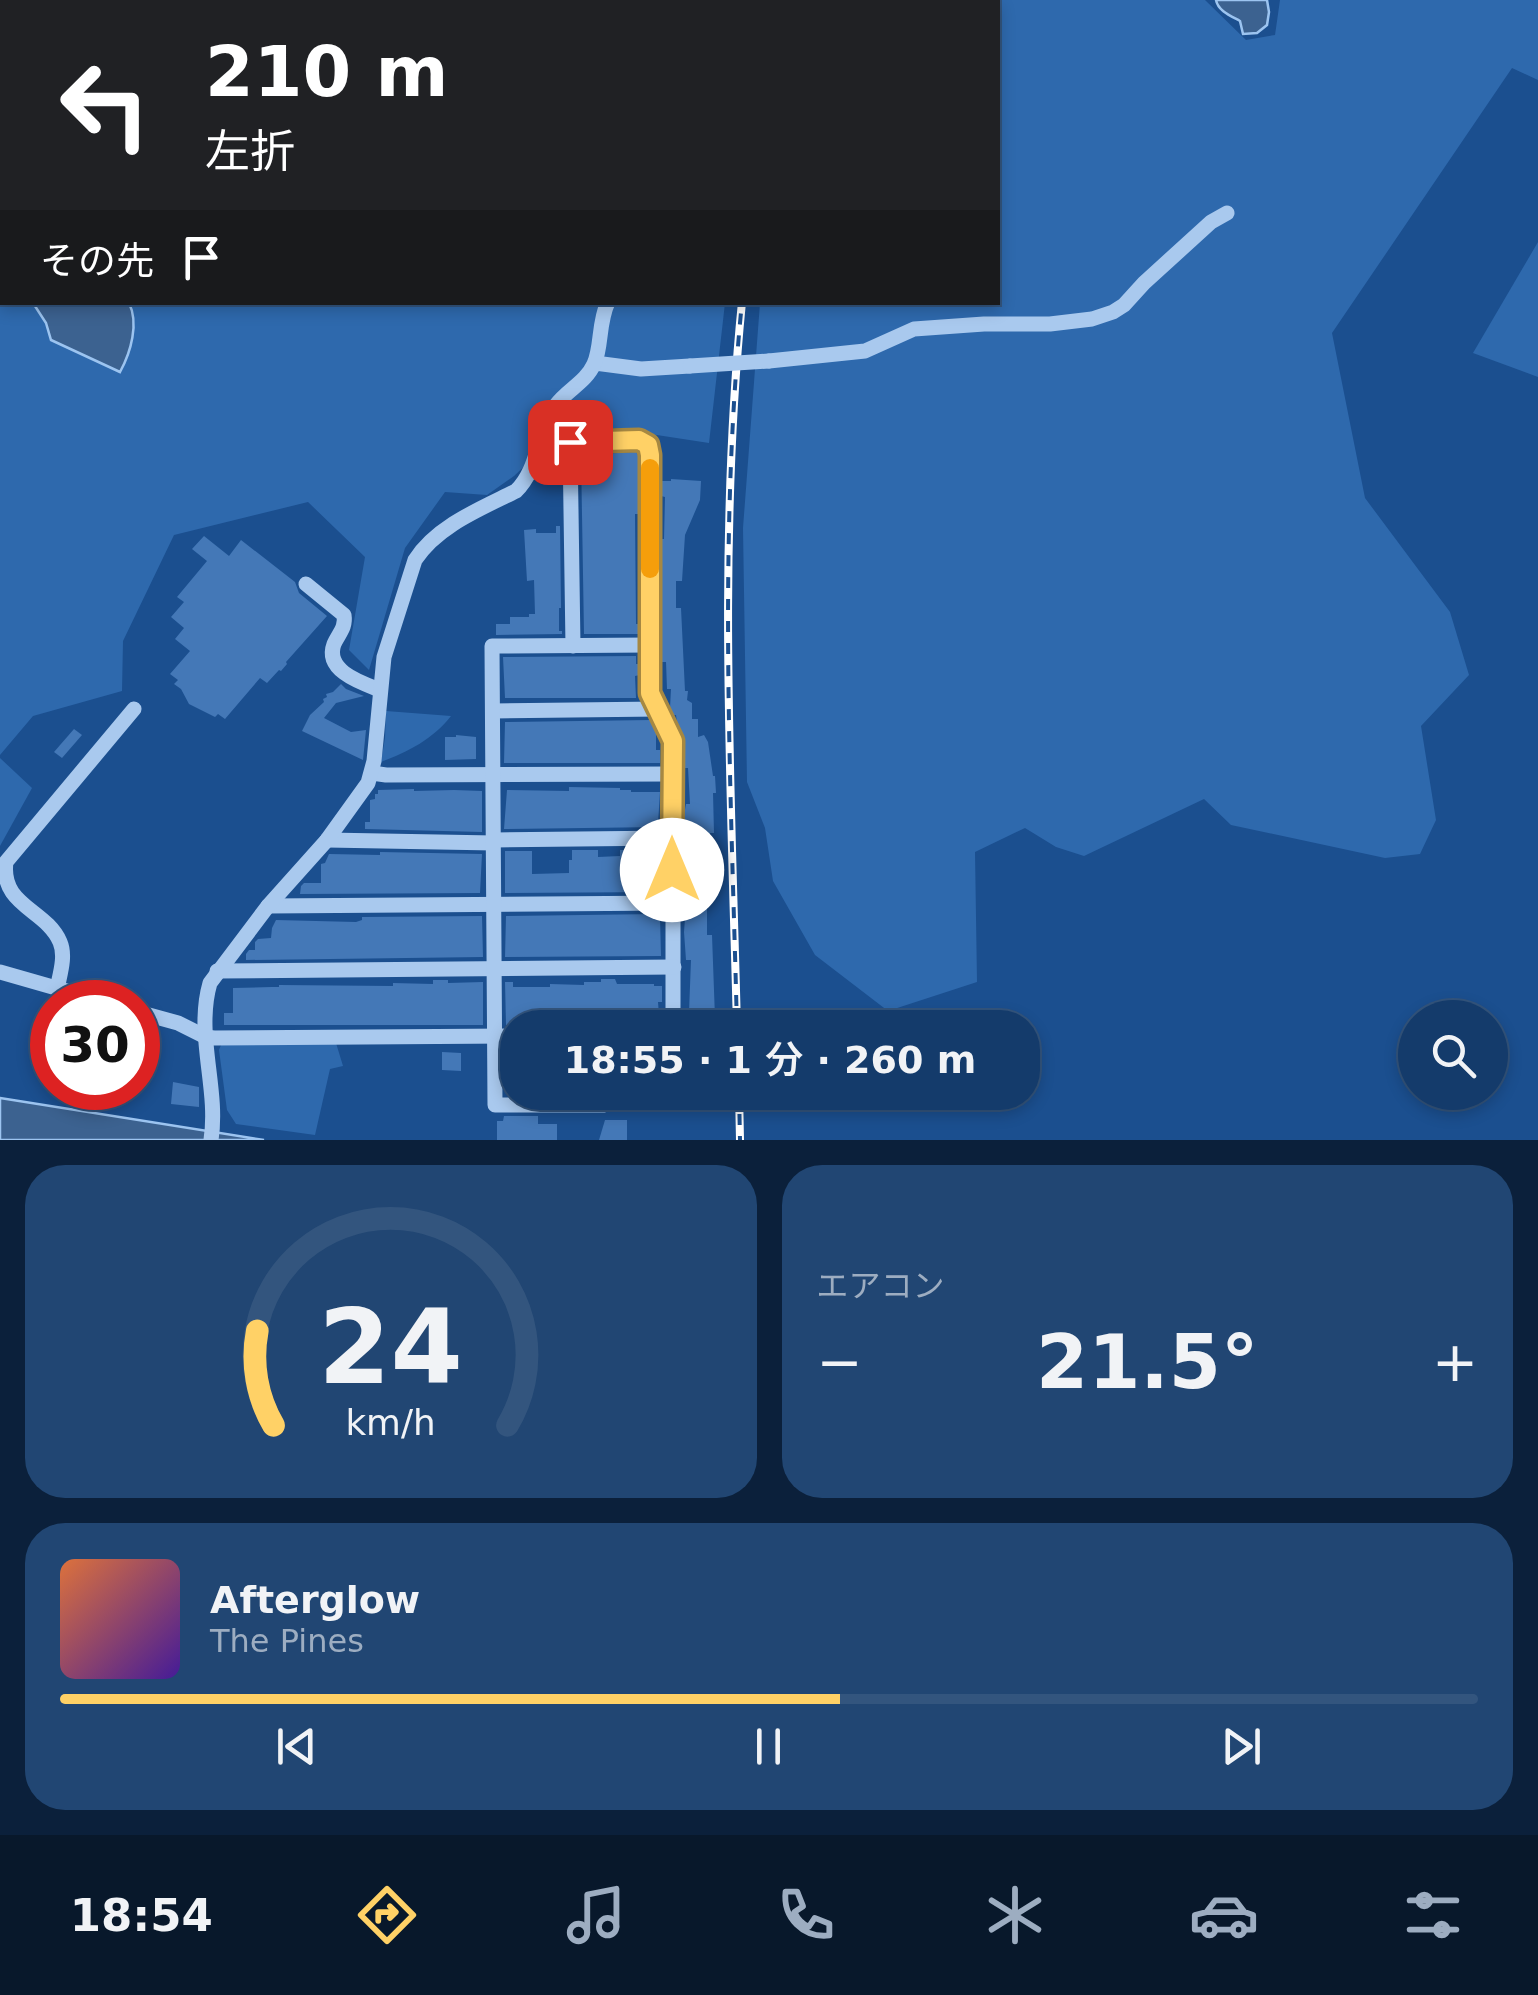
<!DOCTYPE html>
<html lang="ja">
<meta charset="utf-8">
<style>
body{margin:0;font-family:"DejaVu Sans","Noto Sans JP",sans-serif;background:#214673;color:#f1f3f6;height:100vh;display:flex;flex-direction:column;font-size:38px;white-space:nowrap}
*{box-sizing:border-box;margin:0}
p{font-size:32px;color:#9dadc1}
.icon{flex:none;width:55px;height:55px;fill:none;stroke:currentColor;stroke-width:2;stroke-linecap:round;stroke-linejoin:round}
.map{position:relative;height:1140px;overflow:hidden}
.drawer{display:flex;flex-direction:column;gap:25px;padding:25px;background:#0b203b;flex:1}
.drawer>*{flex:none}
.guide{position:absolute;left:0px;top:0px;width:1000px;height:305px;box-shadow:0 5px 15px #0003,0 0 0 2px #33557e;background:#202124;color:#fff;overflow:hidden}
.fabs{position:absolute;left:1398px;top:1000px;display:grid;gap:20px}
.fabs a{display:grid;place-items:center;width:110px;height:110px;border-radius:50%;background:#143b6b;box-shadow:0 5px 15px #0003,0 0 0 2px #33557e;font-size:50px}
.speed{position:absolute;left:30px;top:980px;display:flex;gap:20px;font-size:50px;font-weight:700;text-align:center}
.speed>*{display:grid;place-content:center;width:130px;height:130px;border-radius:50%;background:#143b6b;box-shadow:0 5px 15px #0003,0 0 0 2px #33557e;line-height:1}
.speed .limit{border:15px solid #d22;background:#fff;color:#111}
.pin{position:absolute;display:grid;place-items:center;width:85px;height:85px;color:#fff;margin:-42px;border-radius:20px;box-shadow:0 5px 15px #0006}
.me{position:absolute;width:110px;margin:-55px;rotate:0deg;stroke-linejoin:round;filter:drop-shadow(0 0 8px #0008)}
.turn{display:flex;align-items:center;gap:35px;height:210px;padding:0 40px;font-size:45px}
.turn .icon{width:130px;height:130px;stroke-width:2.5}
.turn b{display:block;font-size:70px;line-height:85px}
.then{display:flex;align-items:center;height:95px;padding:0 40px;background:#0003;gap:20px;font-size:38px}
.big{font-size:75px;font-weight:600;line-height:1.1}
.drawer .widget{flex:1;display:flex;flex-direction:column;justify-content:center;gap:15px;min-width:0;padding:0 35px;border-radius:40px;background:#214673}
.drawer .dial{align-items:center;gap:0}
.dial svg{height:260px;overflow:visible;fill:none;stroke:#33557e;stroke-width:7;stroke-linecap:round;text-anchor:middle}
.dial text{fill:#f1f3f6;stroke:none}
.song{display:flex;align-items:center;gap:30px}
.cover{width:120px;height:120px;border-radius:15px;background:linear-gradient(135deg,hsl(20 70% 55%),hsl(260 70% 35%))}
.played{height:10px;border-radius:5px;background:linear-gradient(90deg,#ffd166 55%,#33557e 55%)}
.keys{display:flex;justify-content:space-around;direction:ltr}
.heat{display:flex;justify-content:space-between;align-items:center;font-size:55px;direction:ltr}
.drawer .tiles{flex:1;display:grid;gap:25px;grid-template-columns:1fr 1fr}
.widget:last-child{grid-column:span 2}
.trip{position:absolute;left:500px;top:1010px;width:540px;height:100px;border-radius:40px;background:#143b6b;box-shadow:0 5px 15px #0003,0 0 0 2px #33557e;font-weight:600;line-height:100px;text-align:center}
.tab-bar{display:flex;height:160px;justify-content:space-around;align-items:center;background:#08182b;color:#9dadc1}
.tab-bar .icon{width:70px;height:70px}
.tab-bar .on{color:#ffd166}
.tab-bar b{font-size:45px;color:#f1f3f6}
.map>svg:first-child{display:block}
.green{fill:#2e69ad}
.water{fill:#3c6290;stroke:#9cc4f0;stroke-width:2.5}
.building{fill:#4478b7}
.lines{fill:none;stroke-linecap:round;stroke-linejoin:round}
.minor{stroke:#a9c9ee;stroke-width:15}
.rail-casing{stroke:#fff;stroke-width:8}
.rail{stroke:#1b4f8f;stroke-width:4;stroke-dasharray:11;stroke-linecap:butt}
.minor-bridge{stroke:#a9c9ee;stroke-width:15}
.route-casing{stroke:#a68842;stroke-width:25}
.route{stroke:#ffd166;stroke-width:18}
.slow{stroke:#f59e0b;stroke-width:18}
</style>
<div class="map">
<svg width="1538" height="1140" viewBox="0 0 1538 1140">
<rect width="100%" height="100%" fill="#1b4f8f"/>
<g class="green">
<polygon points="0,0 775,0 775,2 2,2 2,302 725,303 709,443 572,422 514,476 487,495 445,492 405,548 369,670 349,650 365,557 308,502 174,535 123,641 122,691 33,716 0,755"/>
<polygon points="810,0 1205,0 1246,40 1275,35 1280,0 1538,0 1538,80 1512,68 1332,333 1365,498 1450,612 1469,675 1421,726 1436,820 1420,854 1385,858 1231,825 1204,799 1084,856 1056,847 1025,828 975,852 977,982 888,1011 815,955 773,881 765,828 747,782 743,528 760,303 998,302 998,2 810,2"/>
<polygon points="1538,242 1538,377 1473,353"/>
<path d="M386,711L451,716C433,739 408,752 381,762L385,738Z"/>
<polygon points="0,758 32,788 0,846"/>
<polygon points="336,1043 343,1066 330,1069 315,1135 236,1124 227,1110 219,1050 221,1045"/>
</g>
<g class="water">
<path d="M1216,0H1267L1269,12L1267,25L1257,33L1243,34L1240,21C1231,16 1218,11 1216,0Z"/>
<path d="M33,303H129C139,323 131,352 120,372L51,340L46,323Z"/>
<polygon points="0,1098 264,1140 0,1140"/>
</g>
<g class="building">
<polygon points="636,452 639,457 639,514 635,514 636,624 639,624 640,634 584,634 581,455"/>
<polygon points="671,479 701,481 700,500 685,535 682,581 676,581 676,608 681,608 685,691 688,691 687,700 692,703 692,719 698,719 698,737 704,735 708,742 713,776 715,776 716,793 713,793 714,833 710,833 711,879 710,906 707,906 707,935 712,935 715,1018 712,1024 706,1024 706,1028 684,1028 684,1013 689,1012 691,960 686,960 684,932 687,891 684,891 684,815 686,804 690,804 688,768 684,768 685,739 677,722 676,715 673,715 670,708 671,689 667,689 666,662 662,662 662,539 664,539 665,497 661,496 661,481 671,481"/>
<polygon points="556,526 560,526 561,608 559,608 559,631 562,631 562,634 496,635 496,624 510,624 510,617 529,617 529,614 535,614 534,580 527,581 524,530 536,529 536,533 556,533"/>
<polygon points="204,536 229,556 241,540 295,582 299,593 327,616 286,662 287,664 281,671 279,670 267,683 260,678 225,719 218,714 215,717 189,704 181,689 174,684 178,680 170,674 190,651 175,639 184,628 171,617 184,602 177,597 207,561 192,549"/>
<polygon points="636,656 636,664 640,664 640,675 635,676 636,698 505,698 503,657"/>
<polygon points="341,684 346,689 364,696 336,703 324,718 351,732 366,730 363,760 302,731 310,715 324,702 323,699 327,697 326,694 333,692"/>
<polygon points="651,720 656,730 656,750 660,750 660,763 504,763 505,722"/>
<polygon points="74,729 82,735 62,758 54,752"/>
<polygon points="456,735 476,737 476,759 445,760 445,737 456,737"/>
<polygon points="569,787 620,788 620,790 631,790 631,792 660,792 658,824 662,824 662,827 504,829 507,790 569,791"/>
<polygon points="414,789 414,791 454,790 482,791 482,832 365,829 365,822 370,822 370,800 375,799 375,794 378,794 378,790"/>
<polygon points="572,850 598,850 598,857 620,856 620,850 641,850 641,854 659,854 662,892 505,893 505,851 532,851 532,874 569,873 569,860 572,860"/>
<polygon points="380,852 482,854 480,893 300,894 301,886 304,883 321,883 321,864 325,863 329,854 380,855"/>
<polygon points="657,914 657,917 660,917 661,956 505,957 506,916"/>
<polygon points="482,916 483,957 246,960 246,954 249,950 255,950 255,942 258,939 271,938 272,928 276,920 356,922 362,920 362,917"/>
<polygon points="601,979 615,979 617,984 654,984 654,986 662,986 662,1002 658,1002 660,1028 525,1028 519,1025 506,1025 505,982 513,982 513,987 550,987 550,984 584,985 584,982 601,982"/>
<polygon points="433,980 448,980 448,983 483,982 483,1025 224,1025 224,1013 233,1013 233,988 272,987 279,987 279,985 393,986 393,983 433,984"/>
<polygon points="442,1052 461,1053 461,1071 442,1070"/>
<polygon points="506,1052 518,1053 518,1092 538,1094 506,1094"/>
<polygon points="173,1082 199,1087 199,1107 171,1104"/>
<polygon points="614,1092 630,1092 628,1108 615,1104"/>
<polygon points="504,1116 538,1116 538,1124 557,1124 557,1140 497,1140 497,1121 503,1121"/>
<polygon points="605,1120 627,1120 627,1140 599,1140"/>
</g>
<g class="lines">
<g class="minor">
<polyline points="588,0 591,2"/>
<polyline points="85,2 90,0"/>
<polyline points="0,72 2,66"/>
<polyline points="769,361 865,351 914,329 984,324 1050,324 1092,319 1113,312 1124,305 1144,283 1211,222 1227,213"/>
<polyline points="595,363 641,369 690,366"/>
<path d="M306,584L344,615C346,628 339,633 334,644C324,671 362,683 380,690"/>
<polyline points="573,646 570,443 639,441 647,445 650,455 651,693 673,741 673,1028"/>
<polyline points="493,711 659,709"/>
<polyline points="372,773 386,775 672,774"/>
<polyline points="327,840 494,843"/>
<polyline points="494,840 672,838"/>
<polyline points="268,906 673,903"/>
<polyline points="217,971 674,967"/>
<polyline points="0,972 105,1002"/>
<path d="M57,989C60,974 66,956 60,942C46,909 0,906 6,862L134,709"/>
<polyline points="138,1012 178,1023 206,1037 214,1038 518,1036"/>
<polyline points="603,1092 604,1105 495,1105 492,646 650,645"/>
<path d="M211,1140C219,1088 195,1035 210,983L268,906L327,840L368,783L374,761L384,657L415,560C437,526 480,509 516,491C539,469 537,432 556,405C567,390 586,382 594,364C602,347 598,323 608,302"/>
</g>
<g class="rail-casing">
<g id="rail">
<polyline points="794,2 795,0"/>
<path d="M737,1028C731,786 718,543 742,302"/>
<polyline points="739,1092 740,1140"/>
</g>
</g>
<use href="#rail" class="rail"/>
<polyline class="minor-bridge" points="690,366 769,361"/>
</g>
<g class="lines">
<g class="route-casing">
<polyline id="route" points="570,442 639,440 648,445 650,455 650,693 673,741 672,870"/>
</g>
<use href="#route" class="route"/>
<polyline class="slow" points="650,468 650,569"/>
</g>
</svg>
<div class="fabs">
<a><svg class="icon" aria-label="search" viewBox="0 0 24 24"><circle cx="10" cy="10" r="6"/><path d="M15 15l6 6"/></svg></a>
</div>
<div class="speed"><div class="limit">30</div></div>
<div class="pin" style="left:570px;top:442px;background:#d93025"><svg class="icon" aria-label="arrive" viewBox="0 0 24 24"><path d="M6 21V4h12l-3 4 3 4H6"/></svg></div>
<svg class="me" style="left:672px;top:870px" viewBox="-20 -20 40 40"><circle r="19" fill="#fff"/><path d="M0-13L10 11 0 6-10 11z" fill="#ffd166"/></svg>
<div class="trip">18:55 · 1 分 · 260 m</div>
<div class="guide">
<div class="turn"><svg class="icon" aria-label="left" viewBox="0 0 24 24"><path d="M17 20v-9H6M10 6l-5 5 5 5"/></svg><div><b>210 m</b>左折</div></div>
<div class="then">その先<svg class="icon" aria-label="arrive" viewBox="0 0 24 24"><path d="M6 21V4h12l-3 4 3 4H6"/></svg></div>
</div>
</div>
<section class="drawer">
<div class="tiles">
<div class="widget dial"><svg viewBox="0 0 100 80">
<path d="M14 69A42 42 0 1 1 86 69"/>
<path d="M14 69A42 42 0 0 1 9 40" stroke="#ffd166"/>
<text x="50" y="56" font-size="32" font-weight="700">24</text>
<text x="50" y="72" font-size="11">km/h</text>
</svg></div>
<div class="widget"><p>エアコン</p>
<div class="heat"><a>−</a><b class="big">21.5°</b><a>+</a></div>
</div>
<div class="widget">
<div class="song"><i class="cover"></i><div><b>Afterglow</b><p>The Pines</p></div></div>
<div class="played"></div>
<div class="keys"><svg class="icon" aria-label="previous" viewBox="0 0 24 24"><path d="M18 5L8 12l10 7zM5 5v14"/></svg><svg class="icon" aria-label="pause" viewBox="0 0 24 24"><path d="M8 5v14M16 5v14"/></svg><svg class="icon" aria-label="next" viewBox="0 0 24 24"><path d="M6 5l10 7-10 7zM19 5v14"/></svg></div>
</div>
</div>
</section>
<nav class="tab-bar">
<b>18:54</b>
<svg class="icon on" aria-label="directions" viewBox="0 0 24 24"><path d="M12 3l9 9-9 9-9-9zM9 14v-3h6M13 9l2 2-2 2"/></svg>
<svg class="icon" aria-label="music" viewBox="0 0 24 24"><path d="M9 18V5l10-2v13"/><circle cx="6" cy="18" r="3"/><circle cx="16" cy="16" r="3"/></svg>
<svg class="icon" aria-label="phone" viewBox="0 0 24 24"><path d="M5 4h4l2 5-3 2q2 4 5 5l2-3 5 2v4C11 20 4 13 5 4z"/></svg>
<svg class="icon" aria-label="climate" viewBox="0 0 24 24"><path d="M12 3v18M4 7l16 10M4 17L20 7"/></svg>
<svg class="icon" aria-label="car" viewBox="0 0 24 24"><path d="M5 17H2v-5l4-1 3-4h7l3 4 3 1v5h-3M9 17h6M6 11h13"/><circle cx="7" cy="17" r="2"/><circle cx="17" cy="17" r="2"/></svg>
<svg class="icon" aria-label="filters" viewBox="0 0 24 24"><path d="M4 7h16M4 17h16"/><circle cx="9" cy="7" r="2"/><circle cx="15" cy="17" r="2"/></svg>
</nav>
